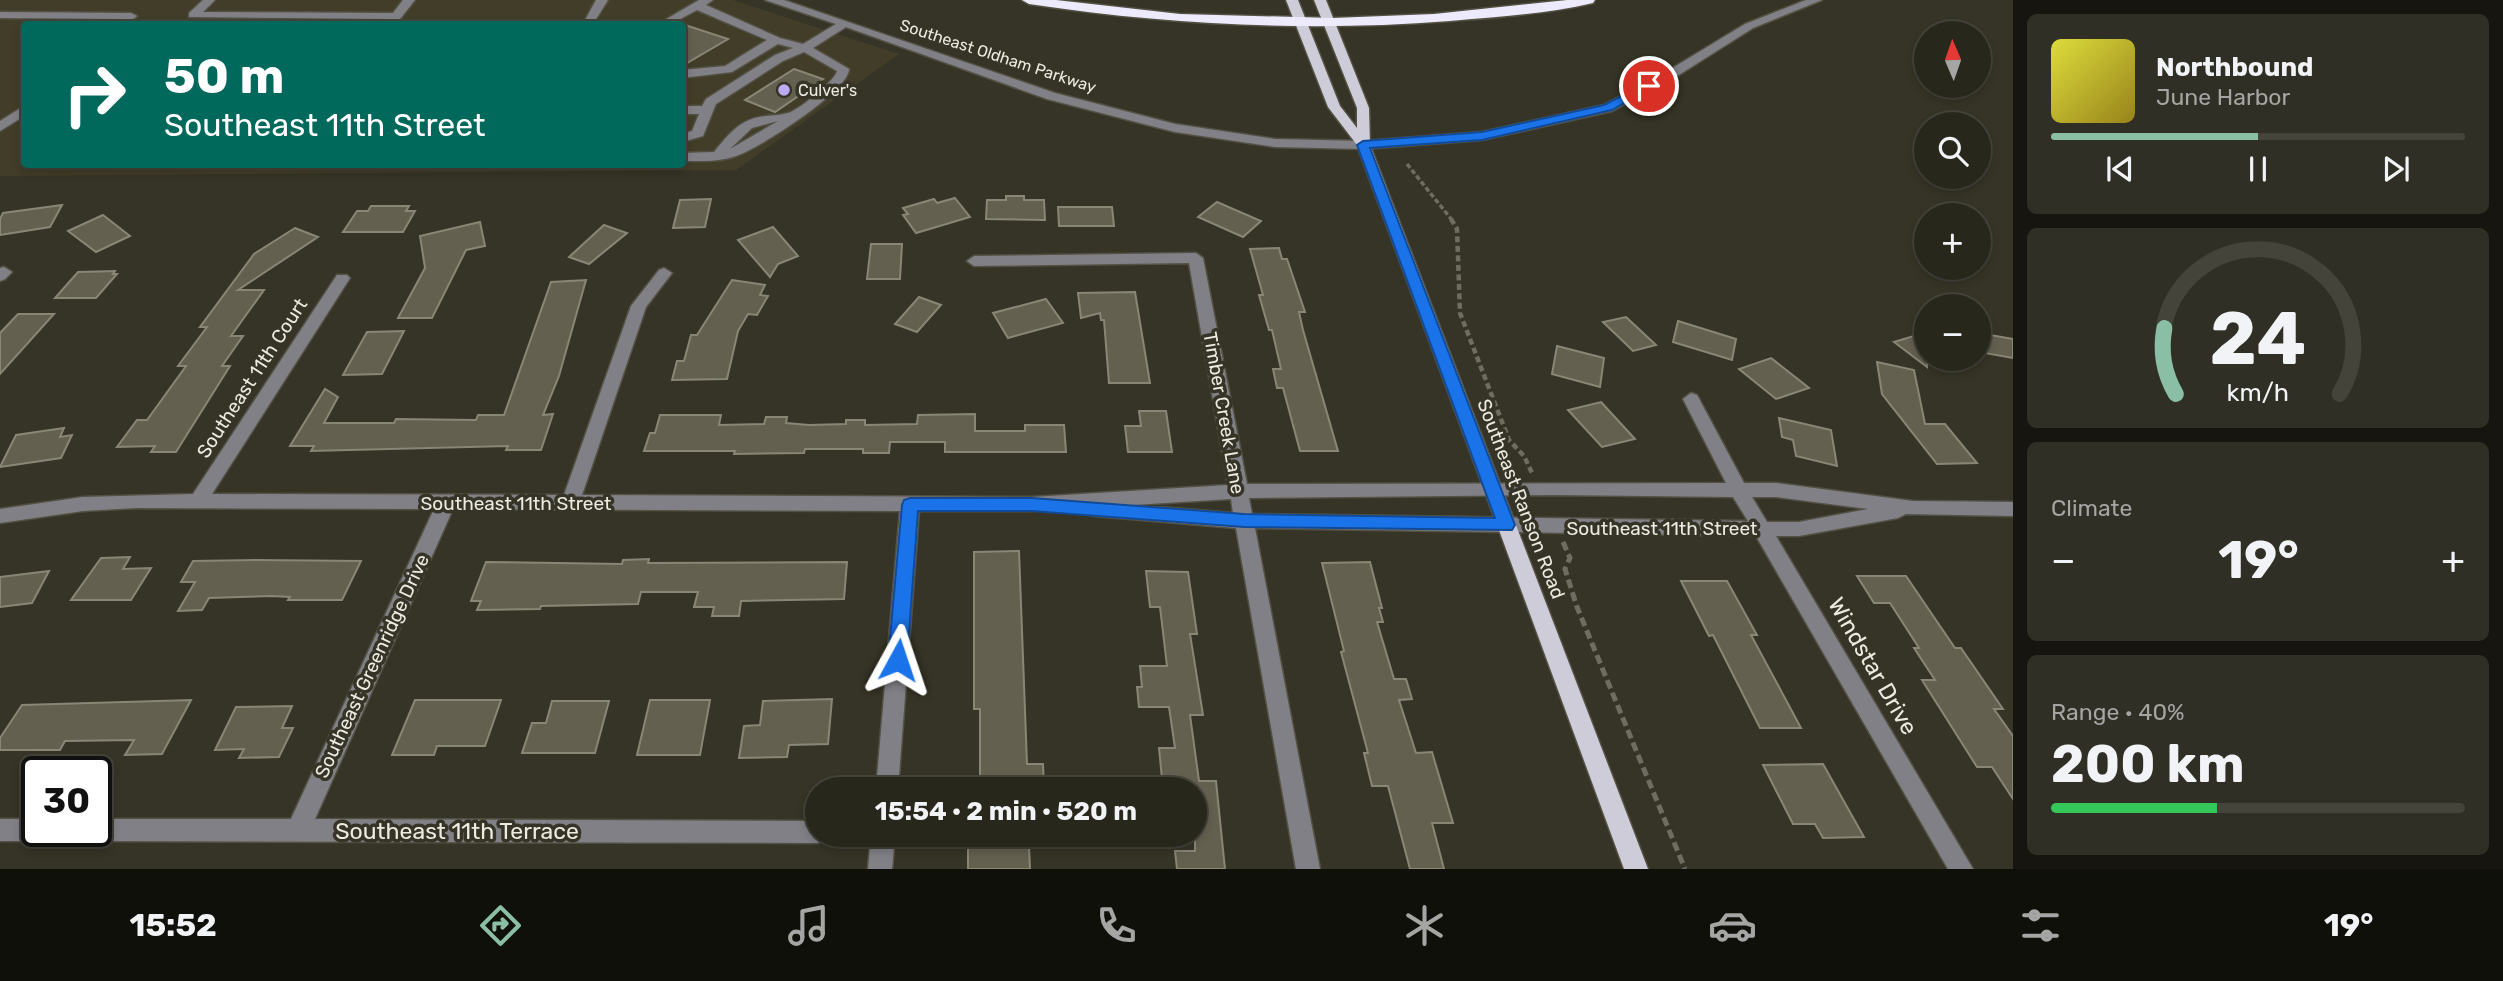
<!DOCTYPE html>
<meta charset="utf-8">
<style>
body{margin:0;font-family:Rubik,sans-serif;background:#302f25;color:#f1f3f6;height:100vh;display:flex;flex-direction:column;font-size:26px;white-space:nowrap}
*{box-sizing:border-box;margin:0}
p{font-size:23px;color:#a5a5a3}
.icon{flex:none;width:38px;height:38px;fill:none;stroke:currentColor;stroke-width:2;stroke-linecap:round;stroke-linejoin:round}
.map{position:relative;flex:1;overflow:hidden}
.drawer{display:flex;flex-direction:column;gap:14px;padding:14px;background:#16150f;width:490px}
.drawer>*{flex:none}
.hud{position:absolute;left:21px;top:21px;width:665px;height:147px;border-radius:7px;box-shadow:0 4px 10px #0003,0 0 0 2px #44443b;background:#00695c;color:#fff;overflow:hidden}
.needle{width:46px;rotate:358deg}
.fabs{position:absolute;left:1914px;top:21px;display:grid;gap:14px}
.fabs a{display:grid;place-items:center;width:77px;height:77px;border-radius:50%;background:#28271c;box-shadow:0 4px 10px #0003,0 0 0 2px #44443b;font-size:35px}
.speed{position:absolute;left:21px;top:756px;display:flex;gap:14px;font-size:35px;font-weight:700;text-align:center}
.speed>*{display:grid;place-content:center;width:91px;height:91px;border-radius:50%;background:#28271c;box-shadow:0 4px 10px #0003,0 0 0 2px #44443b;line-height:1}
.speed .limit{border:4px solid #111;border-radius:10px;background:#fff;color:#111}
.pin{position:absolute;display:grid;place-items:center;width:60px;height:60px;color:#fff;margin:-30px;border:4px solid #fff;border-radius:50%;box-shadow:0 2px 7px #0007}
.me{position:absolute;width:77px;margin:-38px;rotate:5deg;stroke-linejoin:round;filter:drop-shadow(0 0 5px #0008)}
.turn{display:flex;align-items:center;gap:24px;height:147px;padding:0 28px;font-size:32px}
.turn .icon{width:91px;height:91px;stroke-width:2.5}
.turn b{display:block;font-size:49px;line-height:60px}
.big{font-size:52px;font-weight:700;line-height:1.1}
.drawer .widget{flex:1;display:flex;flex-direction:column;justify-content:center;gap:10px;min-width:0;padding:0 24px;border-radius:10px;background:#302f25}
.drawer .dial{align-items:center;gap:0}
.dial svg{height:182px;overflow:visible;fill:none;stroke:#44443b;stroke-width:7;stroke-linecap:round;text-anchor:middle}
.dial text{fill:#f1f3f6;stroke:none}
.song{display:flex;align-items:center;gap:21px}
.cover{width:84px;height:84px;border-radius:10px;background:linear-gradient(135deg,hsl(60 70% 55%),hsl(50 70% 35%))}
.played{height:7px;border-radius:4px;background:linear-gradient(90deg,#8abfa5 50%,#44443b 50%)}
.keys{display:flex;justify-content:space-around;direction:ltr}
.heat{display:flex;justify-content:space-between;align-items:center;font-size:38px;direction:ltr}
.charge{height:10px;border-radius:5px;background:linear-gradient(90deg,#34c759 40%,#44443b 0)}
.trip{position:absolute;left:805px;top:777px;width:402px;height:70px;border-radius:35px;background:#28271c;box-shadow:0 4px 10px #0003,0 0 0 2px #44443b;font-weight:700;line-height:70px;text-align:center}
.dock{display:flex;height:112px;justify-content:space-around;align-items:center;background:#10100b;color:#a5a5a3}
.dock .icon{width:49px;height:49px}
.dock .selected{color:#8abfa5}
.dock b{font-size:32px;color:#f1f3f6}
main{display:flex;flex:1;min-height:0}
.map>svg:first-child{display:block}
.built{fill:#413d28;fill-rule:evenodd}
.building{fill:#636050;stroke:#898676;stroke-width:2}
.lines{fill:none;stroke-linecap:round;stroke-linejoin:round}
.minor-casing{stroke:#535144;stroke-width:3}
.major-casing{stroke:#535144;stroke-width:3}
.highway-casing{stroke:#535144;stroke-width:3}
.path-far2{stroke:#6f6d61;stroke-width:3.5;stroke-dasharray:5 2.5;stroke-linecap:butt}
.path-far1{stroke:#6f6d61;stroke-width:4.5;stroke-dasharray:6 3.5;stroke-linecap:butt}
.path{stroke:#6f6d61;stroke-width:5;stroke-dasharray:9 4.5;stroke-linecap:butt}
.minor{fill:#818087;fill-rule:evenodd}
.major{fill:#cfccda;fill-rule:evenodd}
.highway{fill:#edeafb;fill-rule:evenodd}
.route{fill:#1a73e8;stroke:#114b97;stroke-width:2}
.poi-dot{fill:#bcaaf5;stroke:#363426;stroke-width:2.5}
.labels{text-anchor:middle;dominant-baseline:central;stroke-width:7;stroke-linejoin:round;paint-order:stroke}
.far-street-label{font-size:16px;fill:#ecebe2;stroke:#363426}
.far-poi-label{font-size:16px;fill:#ecebe2;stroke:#363426;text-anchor:start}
.street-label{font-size:19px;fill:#ecebe2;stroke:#363426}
.near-street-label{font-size:23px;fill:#ecebe2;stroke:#363426}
</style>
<main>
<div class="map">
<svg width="2013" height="869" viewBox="0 0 2013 869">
<rect width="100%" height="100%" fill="#363426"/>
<path class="built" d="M0,0H733L899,54L736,170L0,176ZM24,24H682V164H24Z"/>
<g class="building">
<polygon points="682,24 728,39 682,66"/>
<polygon points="794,69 823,79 775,112 745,100"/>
<polygon points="1006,196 1024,196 1024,200 1044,200 1045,220 986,219 987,200 1006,200"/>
<polygon points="955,198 970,217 916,233 903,215 908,214 903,208 934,199 937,203"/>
<polygon points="711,199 705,227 673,228 680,200"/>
<polygon points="1217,202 1261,221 1243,237 1198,217"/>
<polygon points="62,205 50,227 0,235 0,219 3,213"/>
<polygon points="371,206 409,206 406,211 415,211 403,232 343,232 357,211 368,211"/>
<polygon points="1058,207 1112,207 1114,226 1059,226"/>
<polygon points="103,215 130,236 96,252 68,231"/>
<polygon points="480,222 485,246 466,250 432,318 398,318 425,268 420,236"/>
<polygon points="604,225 627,233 589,264 569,257"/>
<polygon points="773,227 798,256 778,264 770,277 738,240"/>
<polygon points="295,228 318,237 238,290 264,290 231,336 243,336 222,366 230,366 176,452 151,452 155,446 117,447 137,420 147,420 186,366 178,366 207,327 200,327 254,254"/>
<polygon points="871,244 902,244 900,279 867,279"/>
<polygon points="1279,248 1282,259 1287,259 1305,312 1299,312 1303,330 1338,451 1300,451 1283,388 1277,388 1273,369 1281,369 1272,330 1269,330 1259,295 1263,295 1250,249"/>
<polygon points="115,271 113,274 117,274 96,298 55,298 78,272"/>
<polygon points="586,280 559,376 543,415 553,414 541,450 506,450 508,446 311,451 314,446 290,446 325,389 338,397 324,423 394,423 396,419 476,420 478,415 504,415 551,282"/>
<polygon points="732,280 765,285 760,295 768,296 757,315 748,314 738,331 727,379 672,380 677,361 684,361 691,335 697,335"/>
<polygon points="1135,292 1150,383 1109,383 1104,320 1101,320 1100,313 1081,318 1078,293"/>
<polygon points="919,297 941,305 917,332 895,324"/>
<polygon points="1046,299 1063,323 1008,338 993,313"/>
<polygon points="18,314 54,314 0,374 0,333"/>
<polygon points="1626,317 1656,345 1633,351 1603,322"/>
<polygon points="1678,321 1736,339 1732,360 1673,342"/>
<polygon points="404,331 382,374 343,375 367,332"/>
<polygon points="1927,332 1927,367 1894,342"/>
<polygon points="1979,333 2013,339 2013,358 1979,352"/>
<polygon points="1557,346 1604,358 1600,387 1552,374"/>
<polygon points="1771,358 1809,388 1776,399 1739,369"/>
<polygon points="1877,362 1914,370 1925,424 1945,424 1977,463 1937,464 1882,394"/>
<polygon points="1601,402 1635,439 1602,447 1568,410"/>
<polygon points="1139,411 1166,411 1172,452 1128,452 1125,426 1141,426"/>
<polygon points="975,414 975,431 1025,431 1025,425 1064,425 1066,452 945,452 945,442 890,442 889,453 863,453 863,449 805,449 804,453 734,454 735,451 644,451 650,433 655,433 660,415 721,415 719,425 764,424 766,417 787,417 786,423 809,425 846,424 846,420 865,420 865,425 917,424 918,415"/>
<polygon points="1779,418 1831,430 1837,466 1796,456 1793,440 1782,437"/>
<polygon points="64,428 60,437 72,435 61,458 0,467 16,435"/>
<polygon points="1019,551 1027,764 1043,764 1044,785 1027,785 1027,789 980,789 980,709 974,709 974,552"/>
<polygon points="130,557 123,569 151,568 131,600 71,600 101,558"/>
<polygon points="649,559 648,563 847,562 844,599 741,601 739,616 712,616 714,607 694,607 698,592 641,592 638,604 541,606 540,609 477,610 481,601 471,601 486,562 622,564 623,560"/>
<polygon points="193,561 256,560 361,561 342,600 288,600 290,597 272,596 209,598 202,610 178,611 195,582 181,582"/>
<polygon points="1370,562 1382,608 1379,608 1383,622 1377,622 1394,679 1406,679 1412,699 1399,700 1416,753 1432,752 1453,823 1432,823 1444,869 1410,869 1388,786 1372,786 1364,753 1368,753 1341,652 1344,651 1322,563"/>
<polygon points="49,571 32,603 0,607 0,577"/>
<polygon points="1146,571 1188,572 1197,634 1190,634 1203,715 1190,715 1199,781 1216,781 1225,869 1177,869 1175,851 1195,851 1195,789 1163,789 1159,748 1175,748 1169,707 1139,707 1137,687 1142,687 1140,666 1167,666 1160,607 1150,607"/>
<polygon points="1857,576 1906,576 1955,648 1961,648 2003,709 1994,709 2013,736 2013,799 1992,767 1977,767 1922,680 1935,680 1914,648 1919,648 1890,603 1874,603"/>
<polygon points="1681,581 1727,581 1757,635 1751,635 1801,728 1760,728 1713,635 1709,636"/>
<polygon points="832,699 828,744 789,745 787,757 739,758 744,726 760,725 763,701"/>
<polygon points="191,700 162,754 125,755 134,740 65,741 60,750 0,750 0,738 22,705"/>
<polygon points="415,700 501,700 485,746 437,746 434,755 392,755"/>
<polygon points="650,700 710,700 700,755 637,755"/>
<polygon points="552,701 609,701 595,753 522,753 532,723 546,723"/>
<polygon points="292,706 282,728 293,728 279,757 239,758 244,749 215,750 236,707"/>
<polygon points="1823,764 1864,837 1823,838 1815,824 1793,824 1763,765"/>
<polygon points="1029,846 1030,869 968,869 968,847"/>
</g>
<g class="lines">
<g class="minor-casing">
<g id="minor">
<polygon points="203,0 215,0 203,12 393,13 403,0 415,0 396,24 385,24 388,19 189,17 189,13"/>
<polygon points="596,0 608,0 593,24 583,24"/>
<path d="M699,0H713L706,5L780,38L803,44L836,24L765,0H784L1055,93L1175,124L1275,139L1363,141L1482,132L1604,105L1666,72L1745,24L1806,0H1822L1753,28L1674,78L1612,111L1482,140L1363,149L1275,147L1175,132L1047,99L846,27L813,48L849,69C849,91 758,149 736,156C719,162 701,161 682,161V153L714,152C723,141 732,129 745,122C760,114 774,117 788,113C799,110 835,81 837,71L804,52L783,61L716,104L703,136L682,142V134L692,131L699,114H682V106H702L706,99L775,55L793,48L778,44L732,72L682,78V70L725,66L767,40L697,10L671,24H658ZM778,121L730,149L752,128Z"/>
<polygon points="0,12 131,13 137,16 127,24 116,24 120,19 0,18"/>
<polygon points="24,106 24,116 0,131 0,121"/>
<path d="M1196,253L1203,258L1247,484L1726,483L1683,399L1691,393L1697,395L1744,483H1776L1913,501L2013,502V516L1906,514L1898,518L1799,536H1776L1973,869H1948L1756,536L1255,528L1320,869H1296L1236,528L1095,516L1088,514L1086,508L1032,511H919L898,789H876L900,511L453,509L315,819L817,821V835H828L825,840L817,843L96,841L88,838L85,831H96V819H291L434,509L136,508L83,511L0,523V509L83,497L193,494L337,275H347L350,278L212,494L564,495L631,306L659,270L664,268L672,273L646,307L582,495L1032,497L1228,485L1189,263L974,266L967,261L974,256ZM1556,495L1733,497L1748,521L1252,514L1249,498ZM1752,497H1776L1868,509L1799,522H1767ZM1231,499L1233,513L1133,505Z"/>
<polygon points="4,267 12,272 5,279 0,281 0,268"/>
<polygon points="0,819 37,819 37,831 48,831 45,838 37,841 0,841"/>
<polygon points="871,835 895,835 892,869 868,869"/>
</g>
</g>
<g class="major-casing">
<polygon id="major" points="1286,0 1298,0 1340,106 1357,128 1357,108 1314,0 1326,0 1369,108 1370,145 1648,869 1624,869 1357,145 1328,107"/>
</g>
<g class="highway-casing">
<path id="highway" d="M1022,0H1056L1180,14L1333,18L1434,14L1567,0H1595L1593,3C1546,14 1497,17 1450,21C1309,32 1169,25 1029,4Z"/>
</g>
<polyline class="path-far2" points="1407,164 1452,220"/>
<polyline class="path-far1" points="1451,219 1457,229 1460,313 1509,440 1524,456 1532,473"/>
<polyline class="path" points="1563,542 1570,558 1565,569 1577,607 1685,869"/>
<use href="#minor" class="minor"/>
<use href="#major" class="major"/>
<use href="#highway" class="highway"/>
</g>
<polygon class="route" points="1645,84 1655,86 1612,110 1482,140 1370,148 1515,525 1512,530 1244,527 1032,511 918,511 907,660 904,666 898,668 891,666 888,660 902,505 904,500 910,498 1032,498 1244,514 1495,518 1357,145 1363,141 1482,132 1604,105"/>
<circle class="poi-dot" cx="784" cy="90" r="7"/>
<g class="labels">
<g class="far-street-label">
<text transform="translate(998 56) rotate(18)">Southeast Oldham Parkway</text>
</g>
<g class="far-poi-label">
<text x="798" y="90">Culver's</text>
</g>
<g class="street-label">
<text transform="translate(252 378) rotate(-57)">Southeast 11th Court</text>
<text transform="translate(1224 413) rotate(80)">Timber Creek Lane</text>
<text transform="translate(1521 499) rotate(69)">Southeast Ranson Road</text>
<text x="516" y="503">Southeast 11th Street</text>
<text x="1662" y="528">Southeast 11th Street</text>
<text transform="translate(372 666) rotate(-65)">Southeast Greenridge Drive</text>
</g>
<g class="near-street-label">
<text transform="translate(1873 666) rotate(60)">Windstar Drive</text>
<text x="457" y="831">Southeast 11th Terrace</text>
</g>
</g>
</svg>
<div class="fabs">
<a><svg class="needle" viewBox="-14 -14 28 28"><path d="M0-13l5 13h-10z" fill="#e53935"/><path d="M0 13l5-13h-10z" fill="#a5a5a3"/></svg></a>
<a><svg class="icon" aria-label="search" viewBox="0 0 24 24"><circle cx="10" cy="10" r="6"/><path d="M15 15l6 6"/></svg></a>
<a>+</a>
<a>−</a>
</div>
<div class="speed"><div class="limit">30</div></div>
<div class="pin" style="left:1649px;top:86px;background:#d93025"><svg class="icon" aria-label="arrive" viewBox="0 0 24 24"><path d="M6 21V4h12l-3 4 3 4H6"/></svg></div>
<svg class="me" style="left:898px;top:660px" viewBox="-20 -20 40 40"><path d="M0-17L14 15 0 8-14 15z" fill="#1a73e8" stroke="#fff" stroke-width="4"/></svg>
<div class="trip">15:54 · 2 min · 520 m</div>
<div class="hud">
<div class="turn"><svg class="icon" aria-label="right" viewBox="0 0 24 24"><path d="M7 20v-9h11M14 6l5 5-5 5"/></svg><div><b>50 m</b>Southeast 11th Street</div></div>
</div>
</div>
<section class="drawer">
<div class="widget">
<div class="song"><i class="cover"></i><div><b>Northbound</b><p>June Harbor</p></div></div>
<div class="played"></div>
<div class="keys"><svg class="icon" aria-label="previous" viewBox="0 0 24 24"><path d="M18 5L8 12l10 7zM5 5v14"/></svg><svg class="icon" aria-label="pause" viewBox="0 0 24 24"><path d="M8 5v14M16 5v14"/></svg><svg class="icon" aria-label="next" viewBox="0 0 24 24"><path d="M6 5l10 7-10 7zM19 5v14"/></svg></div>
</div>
<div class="widget dial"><svg viewBox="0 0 100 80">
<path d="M14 69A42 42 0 1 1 86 69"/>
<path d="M14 69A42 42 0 0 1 9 40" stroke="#8abfa5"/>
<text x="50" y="56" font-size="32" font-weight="700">24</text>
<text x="50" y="72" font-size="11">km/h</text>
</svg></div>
<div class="widget"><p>Climate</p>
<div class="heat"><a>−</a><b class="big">19°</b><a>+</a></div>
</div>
<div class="widget"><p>Range · 40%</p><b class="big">200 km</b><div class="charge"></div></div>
</section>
</main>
<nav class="dock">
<b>15:52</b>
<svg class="icon selected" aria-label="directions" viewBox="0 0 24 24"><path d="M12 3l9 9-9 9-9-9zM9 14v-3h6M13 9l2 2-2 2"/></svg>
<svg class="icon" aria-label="music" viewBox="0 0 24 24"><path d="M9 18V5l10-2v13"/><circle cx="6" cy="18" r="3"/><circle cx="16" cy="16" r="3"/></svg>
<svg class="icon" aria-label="phone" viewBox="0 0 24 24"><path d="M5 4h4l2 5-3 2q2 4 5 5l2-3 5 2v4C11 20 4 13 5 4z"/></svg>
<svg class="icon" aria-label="climate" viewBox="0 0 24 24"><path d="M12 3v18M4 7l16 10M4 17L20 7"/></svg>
<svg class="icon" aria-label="car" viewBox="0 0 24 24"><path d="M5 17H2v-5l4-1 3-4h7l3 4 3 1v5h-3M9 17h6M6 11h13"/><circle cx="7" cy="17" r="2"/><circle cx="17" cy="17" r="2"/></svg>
<svg class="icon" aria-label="filters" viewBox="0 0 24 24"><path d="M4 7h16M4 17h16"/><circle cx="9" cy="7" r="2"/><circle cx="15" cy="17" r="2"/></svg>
<b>19°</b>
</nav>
